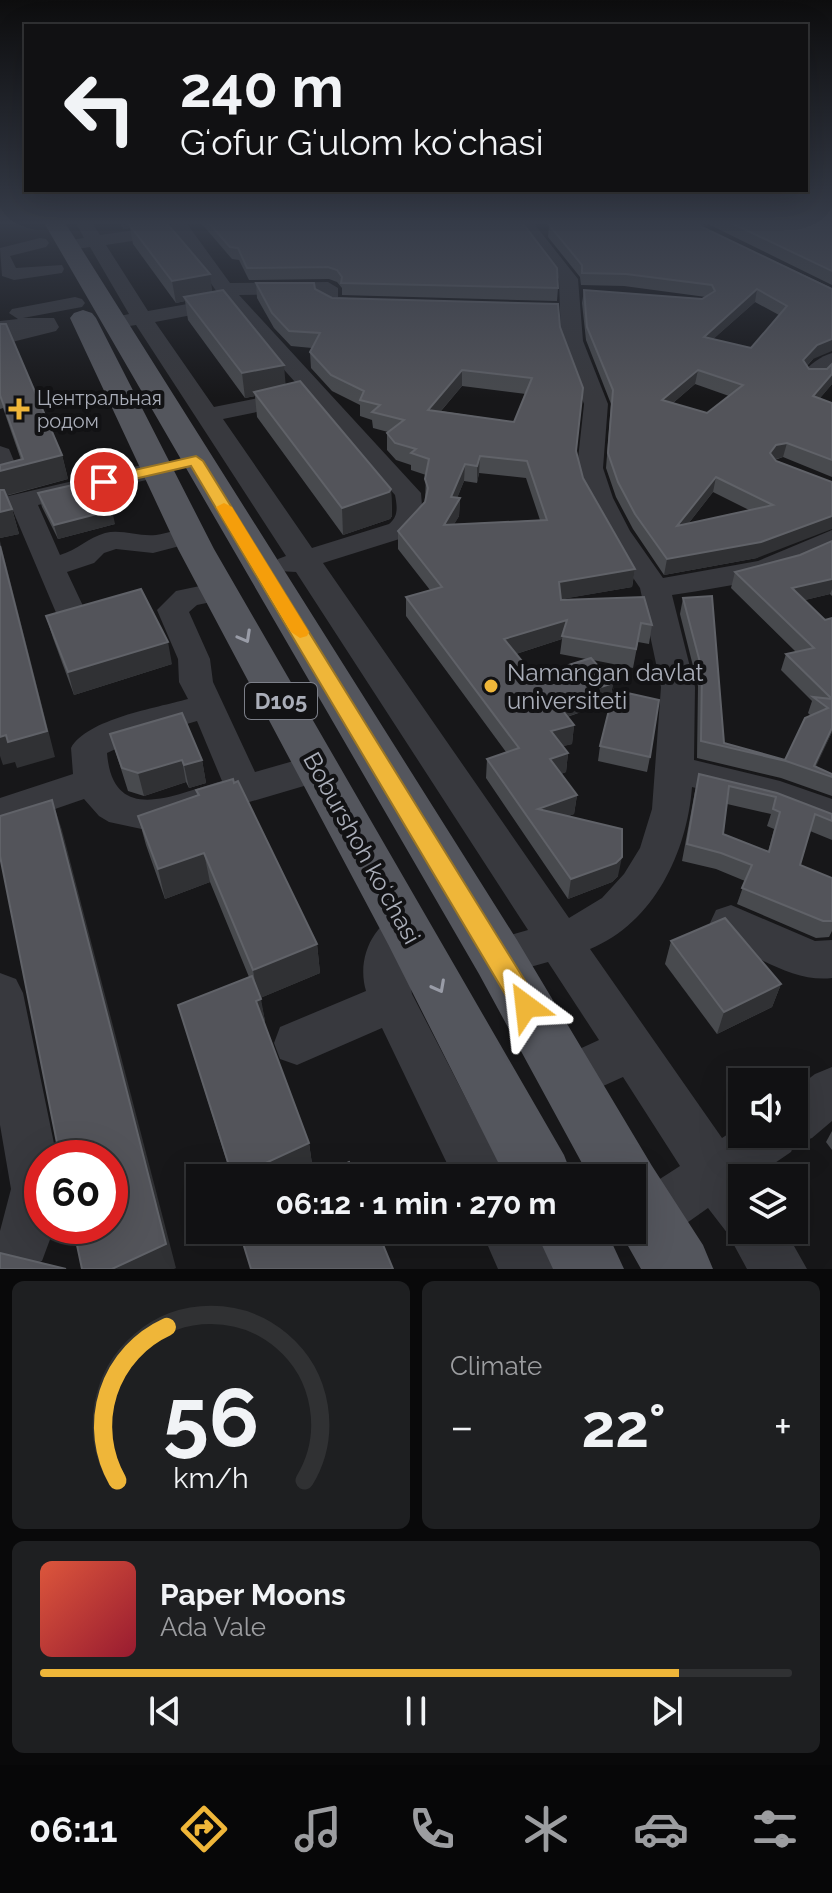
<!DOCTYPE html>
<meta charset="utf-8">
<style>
body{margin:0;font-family:Raleway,sans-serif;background:#1e1f21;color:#f1f3f6;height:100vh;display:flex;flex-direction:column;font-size:30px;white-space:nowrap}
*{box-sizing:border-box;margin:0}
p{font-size:26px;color:#9c9da0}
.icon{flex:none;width:44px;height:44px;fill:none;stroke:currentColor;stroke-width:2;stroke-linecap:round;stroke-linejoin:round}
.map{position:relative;height:1269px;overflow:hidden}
.panel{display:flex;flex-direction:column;gap:12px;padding:12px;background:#09090a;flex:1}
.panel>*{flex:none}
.guide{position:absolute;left:24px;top:24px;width:784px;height:168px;border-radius:0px;box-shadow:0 8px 32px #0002,0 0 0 2px #303133;background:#111113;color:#f1f3f6;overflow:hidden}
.tools{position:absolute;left:728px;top:1068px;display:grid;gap:16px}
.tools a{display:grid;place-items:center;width:80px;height:80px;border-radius:0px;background:#111113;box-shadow:0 8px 32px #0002,0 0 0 2px #303133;font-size:40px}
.speed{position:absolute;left:24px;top:1140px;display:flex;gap:16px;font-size:40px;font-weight:700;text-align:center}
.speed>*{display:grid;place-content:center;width:104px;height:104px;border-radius:50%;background:#111113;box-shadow:0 8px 32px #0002,0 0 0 2px #303133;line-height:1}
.speed .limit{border:12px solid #d22;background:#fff;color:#111}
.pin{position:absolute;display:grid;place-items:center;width:68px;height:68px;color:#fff;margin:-34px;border:4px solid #fff;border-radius:50%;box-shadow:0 2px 8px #0007}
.me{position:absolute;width:88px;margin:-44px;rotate:330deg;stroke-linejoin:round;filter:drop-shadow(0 0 6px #0008)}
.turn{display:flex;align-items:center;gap:28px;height:168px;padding:0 24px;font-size:36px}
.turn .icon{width:104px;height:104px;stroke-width:2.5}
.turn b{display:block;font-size:56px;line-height:68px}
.big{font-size:60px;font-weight:700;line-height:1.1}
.panel .tile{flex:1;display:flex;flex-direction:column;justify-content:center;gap:12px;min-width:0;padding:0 28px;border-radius:12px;background:#1e1f21}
.panel .dial{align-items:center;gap:0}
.dial svg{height:208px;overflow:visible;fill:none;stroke:#303133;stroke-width:7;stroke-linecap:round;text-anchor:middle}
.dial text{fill:#f1f3f6;stroke:none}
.song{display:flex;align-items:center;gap:24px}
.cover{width:96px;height:96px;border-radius:12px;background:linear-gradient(135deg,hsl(10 70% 55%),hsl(350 70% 35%))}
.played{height:8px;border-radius:4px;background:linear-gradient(90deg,#efb639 85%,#303133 85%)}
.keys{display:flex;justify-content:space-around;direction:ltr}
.heat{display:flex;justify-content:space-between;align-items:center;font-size:44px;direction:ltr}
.panel .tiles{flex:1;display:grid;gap:12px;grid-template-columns:1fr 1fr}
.tile:last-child{grid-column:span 2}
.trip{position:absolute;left:186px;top:1164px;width:460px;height:80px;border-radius:0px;background:#111113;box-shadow:0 8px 32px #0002,0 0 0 2px #303133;font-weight:700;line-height:80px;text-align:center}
.dock{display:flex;height:128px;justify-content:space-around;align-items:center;background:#070708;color:#9c9da0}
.dock .icon{width:56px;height:56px}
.dock .selected{color:#efb639}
.dock b{font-size:36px;color:#f1f3f6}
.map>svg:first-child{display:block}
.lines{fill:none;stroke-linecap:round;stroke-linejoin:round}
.minor{fill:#38393e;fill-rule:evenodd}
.major{fill:#54565d;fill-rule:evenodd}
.wall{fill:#484a4e;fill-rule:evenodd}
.shaded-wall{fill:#303134}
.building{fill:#53545a;stroke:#606268;stroke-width:2;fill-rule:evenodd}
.oneway{stroke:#999ca7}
.route{fill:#efb639;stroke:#9b7625;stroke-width:2}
.slow{fill:#f59e0b}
.poi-dot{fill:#efb639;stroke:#121214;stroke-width:3}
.labels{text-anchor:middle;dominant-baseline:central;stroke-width:8;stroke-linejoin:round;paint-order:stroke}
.far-poi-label{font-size:20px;fill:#aaaeb9;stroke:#121214;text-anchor:start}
.shield{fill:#121214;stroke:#7c7f88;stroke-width:2}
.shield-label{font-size:22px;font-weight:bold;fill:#aaaeb9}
.poi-label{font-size:24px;fill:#aaaeb9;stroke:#121214;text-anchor:start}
.street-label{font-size:24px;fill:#aaaeb9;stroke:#121214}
</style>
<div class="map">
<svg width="832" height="1269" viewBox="0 0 832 1269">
<rect width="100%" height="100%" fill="#171719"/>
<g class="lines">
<g class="minor">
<path d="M75,221H91L100,235L171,225L169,221H185L230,283L328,282L338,288V297L372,300L375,304L372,308L365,310L321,306L318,294L239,295L421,493L423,518L409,536L323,563L569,918L602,898L624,874L640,848L652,809L661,687L640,588L602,532L585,498L577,468L584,404L561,341L559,279L515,221H532L578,279L583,341L608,404L603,468L613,498L630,531L663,578L758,561L832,530V551C783,578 727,587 672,595L695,687L694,760L780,781L832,799V830L772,807L692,787C687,852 654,923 590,949L722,1138L742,1125V1134H794V1090L815,1074L832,1067V1121L812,1138L794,1145L791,1152L753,1178H742V1230H785L807,1269H747L728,1234L708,1208L667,1237L648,1245L629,1237L626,1230H632V1197L680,1166L623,1077L568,1102L551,1096L544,1079L551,1062L599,1040L548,962L498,976L483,971L476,957L483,943L528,930L296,572L278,571L273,565L278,559L286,556L136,325L123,327L113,321L116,317L129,314L90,247L77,249L68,244L71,240L84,238ZM177,234L221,298L148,311L106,245ZM229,308L303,391L297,390L214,407L155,322ZM308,397L395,495C397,506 399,516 389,524L312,548L223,419L305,402Z"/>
<polygon points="40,238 46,239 49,243 46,247 10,256 16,268 62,265 64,269 62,273 14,280 2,276 0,248"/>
<polygon points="75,297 82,299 85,303 82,307 23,318 54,318 59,327 56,331 0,345 0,321 18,319 9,313 12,309"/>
<path d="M832,353V371L821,380H805L802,375C808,365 821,356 832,353Z"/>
<polygon points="0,446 9,449 19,473 9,486 0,488"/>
<path d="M159,461L168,463L172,469L168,475L38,505L60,555C77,550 88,538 105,533C122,529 139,537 156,535C171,533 183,525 199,529L203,535L199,541L153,553L116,549L104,553L94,563L67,572L84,608L79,615L68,618L57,615L13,511L0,514V498Z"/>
<path d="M219,582L230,584L234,591L230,598L197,605L189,612L210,659L213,682L255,772L318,754L331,758L336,768L331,778L151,831L109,822L99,816L84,799L0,828V798L73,774L71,748C87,719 156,708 188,699L179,682L178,659L157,610L176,591ZM197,721L222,781C175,794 113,827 107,753L139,738Z"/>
<path d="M731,905L815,941L832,940V978C793,983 751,953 716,936L710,923L716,910Z"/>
<path d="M407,910L422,915L428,928L406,962L412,994L507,1178H454L382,1028L297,1065L280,1059L274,1043L280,1027L366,991C356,957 374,921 407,910Z"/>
<polygon points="0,973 16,979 23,993 57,1158 42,1158 42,1226 55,1226 42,1261 23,1269 4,1261 0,1252 0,1231 11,1189 0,1125"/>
<polygon points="481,1230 537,1230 555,1269 498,1269"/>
</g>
<g class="major">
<polygon points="43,221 64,221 517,940 652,1166 703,1245 713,1269 641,1269 619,1230 632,1230 632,1178 590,1178 479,974"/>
<polygon points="83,310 92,313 96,318 214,549 564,1155 573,1178 506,1178 388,944 178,549 70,318 74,313"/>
<polygon points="535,1230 606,1230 624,1269 553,1269"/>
</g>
</g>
<g class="wall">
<polygon points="118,221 168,221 167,224 212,292 286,385 391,489 392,516 390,519 343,535 257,417 255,396 245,398 188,320 185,301 176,303 133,244 130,228 124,229"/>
<polygon points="188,221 521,221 558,288 557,301 342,295 342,288 337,282 329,279 249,280 239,260 232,259 201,223 191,225"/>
<path d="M570,221H832V285L708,224L702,227L832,288L813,359L807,366L809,369L832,384L820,398L832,403V477L783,457L775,460L832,482L757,558L664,575L633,529L616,497L606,468L611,404L586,340L582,303L584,290L702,299L706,297L624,286L581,285L580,277L548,237L549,225ZM755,302L779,315L751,348L713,339ZM695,384L729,396L707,413L673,403ZM713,492L749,510L688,524Z"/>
<path d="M256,283L315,289L332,298L560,327L576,451L583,478L635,569L632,587L561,599L652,625L649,644L638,642L633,668L593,660L613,683L610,702L567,717L574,725L572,744L563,746L568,753L566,772L561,774L577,795L574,814L568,816L618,876L612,882L568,899L486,778L487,759L506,752L406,616V597L430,590L398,549V531L425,502L426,475L411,470V465L396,460L387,450V433L388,432L373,428L372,420L360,416V405L332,391L311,368L310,352L312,348L291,346L274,328L257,298ZM462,386L526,394L514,422L441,411ZM479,473L526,478L540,520L454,524L459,516L460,498H457L464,481L477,483ZM562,639L560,654L586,659L534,676L516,654Z"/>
<polygon points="0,324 62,455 68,479 6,496 12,509 19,534 0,538 0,465 21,460 3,408 0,409"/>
<polygon points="76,492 115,524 58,539 42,507 38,493"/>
<polygon points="832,541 832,596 830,594 805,600 825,620 832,618 832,732 815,767 832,777 832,796 781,778 697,758 698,686 680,614 683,598 724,743 785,760 811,716 808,713 812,701 781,670 786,654 796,652 731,588 735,572 800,555"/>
<polygon points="46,616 172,664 74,695 53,638"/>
<polygon points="110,734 202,760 206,783 189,788 186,782 144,796 128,791"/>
<polygon points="600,746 650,757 647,772 598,761"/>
<path d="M699,774L832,814V840L810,831L800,865L832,878V931L829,937L816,938L737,904L745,881L716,869L682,861L695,791ZM727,804L771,814L767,826L774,829L768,852L723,834Z"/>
<polygon points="196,790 317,944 320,973 260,998 265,1021 263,1022 309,1143 312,1164 282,1178 232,1178 178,1005 249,977 210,882 165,899 146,845 138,816 197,795"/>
<polygon points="671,941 781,984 772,1007 717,1034 665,964"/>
<polygon points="832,1131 832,1150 826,1142"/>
</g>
<g class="shaded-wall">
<polygon points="123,221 168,221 167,224 129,224 130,228 124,229"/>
<polygon points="191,221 200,221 201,223 191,225"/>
<polygon points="697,221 709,221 708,224 695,231"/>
<polygon points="210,274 213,296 184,297 185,301 176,303 172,281"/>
<polygon points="757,289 755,302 701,350 704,337"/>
<polygon points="832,339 832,351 813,359 800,373 803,360 817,345"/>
<polygon points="284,365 286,389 254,392 255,396 245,398 242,373"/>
<polygon points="462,370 462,386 428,426 428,410"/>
<polygon points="698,370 695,384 660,414 662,400"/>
<polygon points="832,374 832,384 810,410 813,396"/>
<polygon points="787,443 783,457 772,460 770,453 776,445"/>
<polygon points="62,455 68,479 0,497 0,471"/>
<polygon points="480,456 479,473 477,483 477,466"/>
<polygon points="465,464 464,481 451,513 460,498 459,516 444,542 444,525 451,497"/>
<polygon points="716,477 713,492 674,542 677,526"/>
<polygon points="391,489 392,516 390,519 343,535 342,508"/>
<polygon points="12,509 19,534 0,538 0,512"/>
<polygon points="112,510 115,524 58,539 54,525"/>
<polygon points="832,516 832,529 757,558 664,575 667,559"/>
<polygon points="0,541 55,757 17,768 15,762 3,765 0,756"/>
<polygon points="635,569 632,587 557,600 559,582"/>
<polygon points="832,579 832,589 830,594 788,604 792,588"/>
<polygon points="567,620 562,639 503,658 504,639"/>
<polygon points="168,642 172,664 74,695 68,672"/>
<polygon points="613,683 610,702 554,721 556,702"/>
<polygon points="574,725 572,744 548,750 551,731"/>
<polygon points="832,728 832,732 814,771 812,770"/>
<polygon points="568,753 566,772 548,779 550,759"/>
<polygon points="182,760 186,782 144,796 138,773"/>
<polygon points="202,760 206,783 189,788 184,765"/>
<polygon points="577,795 574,814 536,829 538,809"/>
<polygon points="52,800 62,830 176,1268 174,1269 112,1269"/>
<polygon points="204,853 210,882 165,899 158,869"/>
<polygon points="622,857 618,876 612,882 568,899 571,879"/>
<polygon points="317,944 320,973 258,999 253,970"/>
<polygon points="781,984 772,1007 717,1034 724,1012"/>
<polygon points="261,999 265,1021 260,1023 256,1001"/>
<polygon points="309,1143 312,1164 282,1178 233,1178"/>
</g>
<g class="building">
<polygon points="152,221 165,221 210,274 172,281 129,224"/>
<polygon points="207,221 521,221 557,268 558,288 341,283 342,277 337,270 328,267 247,268 238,248 230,247"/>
<path d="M570,221H698L702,227L832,289V339L817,345L803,360L809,369H827L832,364V374L813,396L832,403V460L787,443L776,445L770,453L776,461L832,482V516L761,542L667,559L635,514L618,482L608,453L613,390L587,327L584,290L702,299L715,291L712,285L626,274L582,273V265L549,225ZM757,289L787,306L751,348L704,337ZM698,370L743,385L707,413L662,400ZM716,477L773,505L677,526Z"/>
<polygon points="727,221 832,221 832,271"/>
<path d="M256,283H314L315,289L332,298L558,304L560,327L583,388L576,451L583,478L635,569L559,582L561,600L644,597L652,625L641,623L636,649L562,636L567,620L504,639L534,676L591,658L613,683L556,702L574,725L551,731L568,753L550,759L577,795L538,809L622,829V857L616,863L571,879L487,759L519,748L406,597L442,587L398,531L425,502L428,488L425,479L429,459L411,453L416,449L395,443L387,433L404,420L372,412L380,405L360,400L364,391L331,375L310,352L320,333L289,331L272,313ZM462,370L532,378L514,422L428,410ZM480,456L527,461L547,520L444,525L460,498L451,497L465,464L477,466Z"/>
<polygon points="223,290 284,365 242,373 184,297"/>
<polygon points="0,324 6,324 62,455 0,471 0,465 23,459 0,395"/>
<polygon points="300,381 391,489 389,492 342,508 254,392"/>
<polygon points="73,485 76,492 99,486 112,510 54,525 38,493"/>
<polygon points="0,490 4,490 12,509 0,512"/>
<polygon points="832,541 832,579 792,588 825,620 832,618 832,699 786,654 814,648 735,572 800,555"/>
<polygon points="0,546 47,731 8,742 6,735 0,737"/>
<polygon points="141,589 168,642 68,672 46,616"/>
<polygon points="712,596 724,743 785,760 805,718 828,708 813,697 832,699 832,728 814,766 832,774 832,777 786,761 701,741 702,670 683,598"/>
<polygon points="614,690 659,700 650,757 600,746"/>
<polygon points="182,713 202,760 184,765 182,760 138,773 122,768 110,734"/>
<path d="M699,774L777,793L832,814V821L815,814L800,865L832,878V921H823L742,888L752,865L721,853L687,844ZM729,786L776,797L773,809L780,812L769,852L723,834Z"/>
<polygon points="233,779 234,783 238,781 317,944 253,970 204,853 158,869 138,816 199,795 196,790"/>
<polygon points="52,800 166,1244 112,1269 82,1269 73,1226 110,1226 110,1158 60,1158 0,856 0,816"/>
<polygon points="725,918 781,984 724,1012 671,941"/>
<polygon points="252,976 261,999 256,1001 309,1143 233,1178 178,1005"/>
<polygon points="349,1162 356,1178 315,1178"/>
<polygon points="239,1230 377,1230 393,1269 251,1269"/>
<polygon points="0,1253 66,1269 0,1269"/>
</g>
<defs><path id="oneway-chevron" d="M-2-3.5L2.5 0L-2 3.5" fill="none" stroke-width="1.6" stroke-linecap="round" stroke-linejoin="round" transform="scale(2)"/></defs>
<g class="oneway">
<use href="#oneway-chevron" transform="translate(245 637) rotate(61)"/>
<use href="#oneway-chevron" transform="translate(439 987) rotate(62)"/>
</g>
<linearGradient id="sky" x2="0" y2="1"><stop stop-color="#0d0d0e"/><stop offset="0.56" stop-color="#363c49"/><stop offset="1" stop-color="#363c49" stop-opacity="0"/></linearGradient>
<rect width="832" height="398" fill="url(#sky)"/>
<polygon class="route" points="196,456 203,461 535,997 539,1006 535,1014 526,1018 517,1014 191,466 104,486 97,482 99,478"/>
<polygon class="slow" points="224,503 232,507 309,632 307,636 300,638 291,632 216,507"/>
<g class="poi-dot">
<path d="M15 397h8v8h8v8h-8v8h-8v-8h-8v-8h8z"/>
<circle cx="491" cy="686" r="8"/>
</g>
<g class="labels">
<g class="far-poi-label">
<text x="37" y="398">Центральная<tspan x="37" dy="23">родом</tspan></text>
</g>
<rect class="shield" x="245" y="683" width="72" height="36" rx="6"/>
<g class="shield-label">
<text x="281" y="701">D105</text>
</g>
<g class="poi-label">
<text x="507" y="672">Namangan davlat<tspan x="507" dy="28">universiteti</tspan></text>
</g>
<g class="street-label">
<text transform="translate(362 848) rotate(61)">Boburshoh koʻchasi</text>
</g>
</g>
</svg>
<div class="tools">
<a><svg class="icon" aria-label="sound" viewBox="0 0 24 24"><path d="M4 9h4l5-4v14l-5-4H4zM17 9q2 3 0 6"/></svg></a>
<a><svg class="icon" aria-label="layers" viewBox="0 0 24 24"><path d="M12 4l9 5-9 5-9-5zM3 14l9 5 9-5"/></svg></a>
</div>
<div class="speed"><div class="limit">60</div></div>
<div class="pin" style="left:104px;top:482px;background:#d93025"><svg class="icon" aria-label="arrive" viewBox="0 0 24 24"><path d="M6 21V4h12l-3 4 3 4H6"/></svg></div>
<svg class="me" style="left:526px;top:1006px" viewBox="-20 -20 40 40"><path d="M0-17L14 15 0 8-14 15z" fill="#efb639" stroke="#fff" stroke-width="4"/></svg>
<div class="trip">06:12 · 1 min · 270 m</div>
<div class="guide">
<div class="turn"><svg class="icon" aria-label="left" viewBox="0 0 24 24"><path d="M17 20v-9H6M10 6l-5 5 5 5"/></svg><div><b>240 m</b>Gʻofur Gʻulom koʻchasi</div></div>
</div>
</div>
<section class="panel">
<div class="tiles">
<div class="tile dial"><svg viewBox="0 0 100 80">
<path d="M14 69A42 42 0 1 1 86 69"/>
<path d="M14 69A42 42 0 0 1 33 10" stroke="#efb639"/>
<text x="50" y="56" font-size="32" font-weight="700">56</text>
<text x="50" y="72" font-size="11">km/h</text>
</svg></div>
<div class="tile"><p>Climate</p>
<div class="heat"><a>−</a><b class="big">22°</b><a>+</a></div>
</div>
<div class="tile">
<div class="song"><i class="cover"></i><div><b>Paper Moons</b><p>Ada Vale</p></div></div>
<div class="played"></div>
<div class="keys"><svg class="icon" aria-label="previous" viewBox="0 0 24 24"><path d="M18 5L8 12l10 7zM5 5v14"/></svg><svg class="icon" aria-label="pause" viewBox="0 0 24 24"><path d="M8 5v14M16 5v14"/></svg><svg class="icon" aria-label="next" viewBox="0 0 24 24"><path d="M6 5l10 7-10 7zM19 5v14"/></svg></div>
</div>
</div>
</section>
<nav class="dock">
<b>06:11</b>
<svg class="icon selected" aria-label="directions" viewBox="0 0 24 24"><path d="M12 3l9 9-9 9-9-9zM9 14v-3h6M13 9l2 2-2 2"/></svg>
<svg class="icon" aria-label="music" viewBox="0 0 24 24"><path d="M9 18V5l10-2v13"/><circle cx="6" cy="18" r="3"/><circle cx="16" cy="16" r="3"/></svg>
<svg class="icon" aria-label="phone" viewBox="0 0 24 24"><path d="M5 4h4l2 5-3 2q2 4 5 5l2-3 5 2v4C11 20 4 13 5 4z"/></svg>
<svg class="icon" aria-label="climate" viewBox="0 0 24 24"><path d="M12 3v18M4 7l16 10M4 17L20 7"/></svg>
<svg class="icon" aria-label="car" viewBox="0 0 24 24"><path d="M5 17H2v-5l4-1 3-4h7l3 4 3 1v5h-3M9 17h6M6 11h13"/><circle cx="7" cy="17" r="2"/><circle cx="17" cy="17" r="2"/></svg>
<svg class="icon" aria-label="filters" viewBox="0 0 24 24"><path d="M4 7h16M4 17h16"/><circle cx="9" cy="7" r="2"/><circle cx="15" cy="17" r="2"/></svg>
</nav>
